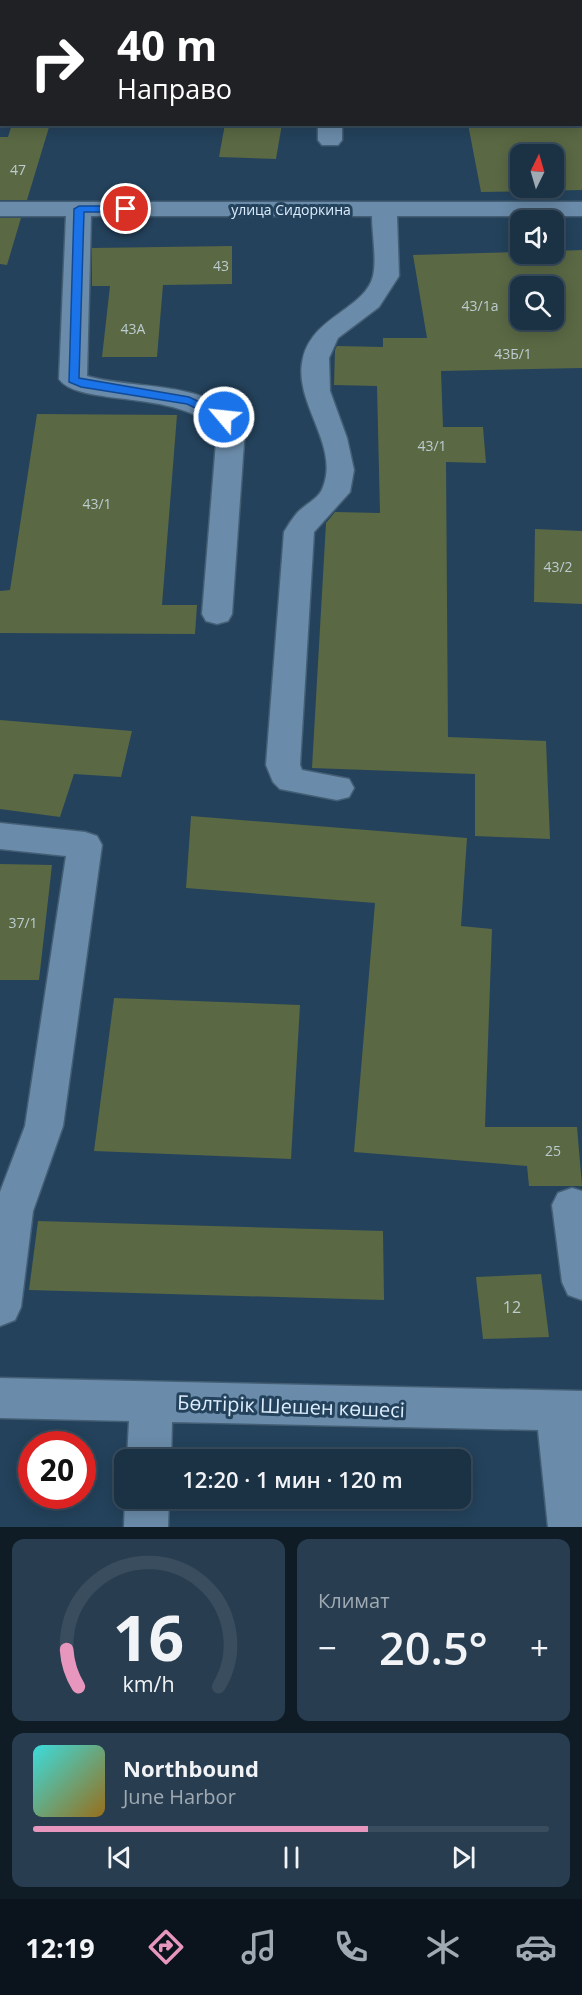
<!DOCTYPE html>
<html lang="ru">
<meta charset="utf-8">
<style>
body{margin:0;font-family:"Open Sans",sans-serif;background:#283e50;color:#f1f3f6;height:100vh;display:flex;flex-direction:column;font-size:22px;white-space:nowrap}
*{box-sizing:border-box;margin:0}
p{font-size:20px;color:#a0aab3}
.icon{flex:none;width:33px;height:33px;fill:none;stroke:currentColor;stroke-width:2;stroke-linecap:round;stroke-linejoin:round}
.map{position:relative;height:1527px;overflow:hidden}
.side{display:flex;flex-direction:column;gap:12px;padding:12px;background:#0f1c26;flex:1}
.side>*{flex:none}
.hud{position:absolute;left:0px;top:0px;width:582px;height:126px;box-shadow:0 3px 15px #0003,0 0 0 2px #394d5e;background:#202124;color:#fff;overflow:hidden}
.needle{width:39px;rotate:5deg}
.fabs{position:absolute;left:510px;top:144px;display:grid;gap:12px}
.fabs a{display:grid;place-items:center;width:54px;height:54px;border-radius:12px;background:#1b3245;box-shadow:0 3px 15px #0003,0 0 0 2px #394d5e;font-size:30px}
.speed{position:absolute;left:18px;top:1431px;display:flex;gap:12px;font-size:30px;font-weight:700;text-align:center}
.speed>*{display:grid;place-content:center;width:78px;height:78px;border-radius:50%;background:#1b3245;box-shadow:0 3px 15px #0003,0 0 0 2px #394d5e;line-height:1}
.speed .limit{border:9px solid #d22;background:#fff;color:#111}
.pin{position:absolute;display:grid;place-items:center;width:51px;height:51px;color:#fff;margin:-26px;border:3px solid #fff;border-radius:50%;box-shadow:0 2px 6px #0007}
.me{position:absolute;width:66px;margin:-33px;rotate:298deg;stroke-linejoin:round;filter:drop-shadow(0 0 4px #0008)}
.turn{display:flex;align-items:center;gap:21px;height:126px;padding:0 18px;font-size:27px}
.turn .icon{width:78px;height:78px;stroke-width:2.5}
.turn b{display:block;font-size:42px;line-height:51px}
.big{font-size:45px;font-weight:600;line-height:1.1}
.side .card{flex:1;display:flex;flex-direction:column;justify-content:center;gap:9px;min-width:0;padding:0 21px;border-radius:12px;background:#283e50}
.side .dial{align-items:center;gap:0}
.dial svg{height:156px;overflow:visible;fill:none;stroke:#394d5e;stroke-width:7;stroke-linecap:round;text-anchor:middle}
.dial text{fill:#f1f3f6;stroke:none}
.song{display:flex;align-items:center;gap:18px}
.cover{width:72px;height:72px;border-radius:9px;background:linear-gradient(135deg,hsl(180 70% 55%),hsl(40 70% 35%))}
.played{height:6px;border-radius:3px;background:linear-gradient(90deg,#e797bd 65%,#394d5e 65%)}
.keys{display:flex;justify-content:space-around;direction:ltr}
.heat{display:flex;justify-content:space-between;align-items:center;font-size:33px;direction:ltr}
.side .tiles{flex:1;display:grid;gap:12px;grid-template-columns:1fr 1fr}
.card:last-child{grid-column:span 2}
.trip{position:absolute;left:114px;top:1449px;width:357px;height:60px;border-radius:12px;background:#1b3245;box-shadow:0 3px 15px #0003,0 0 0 2px #394d5e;font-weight:600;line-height:60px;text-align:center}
.dock{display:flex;height:96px;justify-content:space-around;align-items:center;background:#0b141c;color:#a0aab3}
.dock .icon{width:42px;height:42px}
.dock .on{color:#e797bd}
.dock b{font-size:27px;color:#f1f3f6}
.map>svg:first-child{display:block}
.building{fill:#5a6844;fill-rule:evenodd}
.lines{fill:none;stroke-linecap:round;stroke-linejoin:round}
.minor-casing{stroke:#445f75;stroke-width:3}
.minor{fill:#6a8ba9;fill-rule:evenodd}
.route{fill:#1a73e8;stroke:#114b97;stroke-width:1.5}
.labels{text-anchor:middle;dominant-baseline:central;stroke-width:6;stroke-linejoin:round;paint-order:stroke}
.number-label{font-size:14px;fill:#bccccf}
.far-street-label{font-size:14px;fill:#dcedfd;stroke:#24425c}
.near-number-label{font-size:16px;fill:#bccccf}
.near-street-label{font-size:20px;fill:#dcedfd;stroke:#24425c}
</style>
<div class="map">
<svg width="582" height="1527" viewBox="0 0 582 1527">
<rect width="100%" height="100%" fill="#24425c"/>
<g class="building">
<polygon points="12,124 50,124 27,200 0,200 0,137 8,137"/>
<polygon points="225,124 282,124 276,159 219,157"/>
<path d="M468,124H582V190L481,192ZM520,154H554V188H520Z"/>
<polygon points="0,218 21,218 7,265 0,264"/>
<polygon points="232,246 232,284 163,285 157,357 102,357 110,286 92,286 92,248"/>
<path d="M582,250V368L441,371L443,427H483L486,463L446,462L448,737L546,741L550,839L475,836V774L312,768L326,523L335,512L380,513L377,386L334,385L335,350L337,346L383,347V338H427L413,255L520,252L554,254V251ZM520,286H554V320H520Z"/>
<polygon points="37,414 177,415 162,605 197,605 195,634 0,633 0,591 10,590"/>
<polygon points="535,529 582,531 582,604 534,602"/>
<polygon points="0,720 132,731 121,777 74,774 60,817 0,809"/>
<polygon points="191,816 467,838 461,926 492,929 485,1127 577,1127 582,1186 529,1186 527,1166 354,1152 375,903 186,888"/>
<polygon points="0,864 52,865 39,980 0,980"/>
<polygon points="114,998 300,1005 291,1159 94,1151"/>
<polygon points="38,1221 383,1231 384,1300 29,1290"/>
<polygon points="541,1274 549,1337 483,1339 476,1277"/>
</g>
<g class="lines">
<g class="minor-casing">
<g id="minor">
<polygon points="331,0 393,0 330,2"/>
<polygon points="318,124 342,124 342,140 338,145 322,145 318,140"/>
<path d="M0,202H582V216H397L399,276L379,307L338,338L329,358L330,391L347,438L354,470L350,492L314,532L300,765L302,770L349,779L354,788L349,797L337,800L280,789L273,782L266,765L284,532C288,525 292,519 297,513C304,505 320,498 323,487C340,444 292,402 303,358C313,316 365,309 373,276C377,259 372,234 372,216H91L87,376C137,391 211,378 245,428L232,614L228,621L217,624L206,621L202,614L217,430C178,389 78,407 59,379L66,216H0Z"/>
<polygon points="0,823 85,832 97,836 102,845 63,1126 33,1211 21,1307 15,1320 0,1326 0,1192 25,1126 66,856 0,849"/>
<polygon points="572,1188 582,1191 582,1300 568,1295 562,1282 552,1205 558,1193"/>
<polygon points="0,1378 582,1391 582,1527 548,1527 538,1430 172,1422 171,1460 127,1460 129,1421 0,1418"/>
<polygon points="125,1498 169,1498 168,1527 124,1527"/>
</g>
</g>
<use href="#minor" class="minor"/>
</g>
<polygon class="route" points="79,206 126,206 131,209 126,212 84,212 79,378 189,397 228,415 228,420 220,420 187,404 81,387 69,382 74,209"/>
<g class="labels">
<g class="number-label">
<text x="18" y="169">47</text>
<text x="221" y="265">43</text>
<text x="480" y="305">43/1а</text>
<text x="133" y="328">43А</text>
<text x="513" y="353">43Б/1</text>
<text x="432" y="445">43/1</text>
<text x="97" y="503">43/1</text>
<text x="558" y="566">43/2</text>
<text x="23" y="922">37/1</text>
<text x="553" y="1150">25</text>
</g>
<g class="far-street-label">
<text x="291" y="209">улица Сидоркина</text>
</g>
<g class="near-number-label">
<text x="512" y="1307">12</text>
</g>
<g class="near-street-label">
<text transform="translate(291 1406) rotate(2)">Бөлтірік Шешен көшесі</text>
</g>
</g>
</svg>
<div class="fabs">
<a><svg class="needle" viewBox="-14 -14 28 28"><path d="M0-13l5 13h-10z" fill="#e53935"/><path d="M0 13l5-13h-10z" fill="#a0aab3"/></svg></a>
<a><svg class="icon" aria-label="sound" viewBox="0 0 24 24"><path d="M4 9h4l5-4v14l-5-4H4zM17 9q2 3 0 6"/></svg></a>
<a><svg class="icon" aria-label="search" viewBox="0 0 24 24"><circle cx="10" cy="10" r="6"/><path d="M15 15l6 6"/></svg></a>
</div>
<div class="speed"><div class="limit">20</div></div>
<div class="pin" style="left:126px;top:209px;background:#d93025"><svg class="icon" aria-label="arrive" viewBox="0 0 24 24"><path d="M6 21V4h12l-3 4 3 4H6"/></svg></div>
<svg class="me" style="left:224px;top:417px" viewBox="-20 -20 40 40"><circle r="17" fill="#1a73e8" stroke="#fff" stroke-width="3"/><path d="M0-11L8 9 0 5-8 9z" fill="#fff"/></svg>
<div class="trip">12:20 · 1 мин · 120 m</div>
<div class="hud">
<div class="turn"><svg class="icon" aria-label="right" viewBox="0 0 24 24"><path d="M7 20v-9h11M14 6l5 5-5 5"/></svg><div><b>40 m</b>Направо</div></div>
</div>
</div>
<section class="side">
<div class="tiles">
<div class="card dial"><svg viewBox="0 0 100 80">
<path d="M14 69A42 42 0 1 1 86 69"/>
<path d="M14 69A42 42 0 0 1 8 50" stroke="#e797bd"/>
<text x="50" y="56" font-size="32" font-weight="700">16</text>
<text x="50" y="72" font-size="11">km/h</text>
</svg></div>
<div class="card"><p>Климат</p>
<div class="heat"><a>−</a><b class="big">20.5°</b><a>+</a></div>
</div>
<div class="card">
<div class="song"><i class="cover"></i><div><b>Northbound</b><p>June Harbor</p></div></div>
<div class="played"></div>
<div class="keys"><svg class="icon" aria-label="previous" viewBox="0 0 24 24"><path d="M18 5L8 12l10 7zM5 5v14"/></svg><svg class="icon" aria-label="pause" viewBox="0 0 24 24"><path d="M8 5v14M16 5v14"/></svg><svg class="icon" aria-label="next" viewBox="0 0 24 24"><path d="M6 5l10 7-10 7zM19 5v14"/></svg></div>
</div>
</div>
</section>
<nav class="dock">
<b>12:19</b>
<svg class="icon on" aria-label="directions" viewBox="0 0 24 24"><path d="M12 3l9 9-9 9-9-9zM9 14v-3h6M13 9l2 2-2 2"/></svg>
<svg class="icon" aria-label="music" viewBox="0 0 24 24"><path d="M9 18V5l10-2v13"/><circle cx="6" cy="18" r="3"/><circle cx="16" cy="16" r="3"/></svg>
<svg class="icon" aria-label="phone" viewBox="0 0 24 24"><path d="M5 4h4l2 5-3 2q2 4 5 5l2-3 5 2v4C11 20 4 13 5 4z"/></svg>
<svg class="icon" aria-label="climate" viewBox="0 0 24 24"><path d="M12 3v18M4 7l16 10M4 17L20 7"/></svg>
<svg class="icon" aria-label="car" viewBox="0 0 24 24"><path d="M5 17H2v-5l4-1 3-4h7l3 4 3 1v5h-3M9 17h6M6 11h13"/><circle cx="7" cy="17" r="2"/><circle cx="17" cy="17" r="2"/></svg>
</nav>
